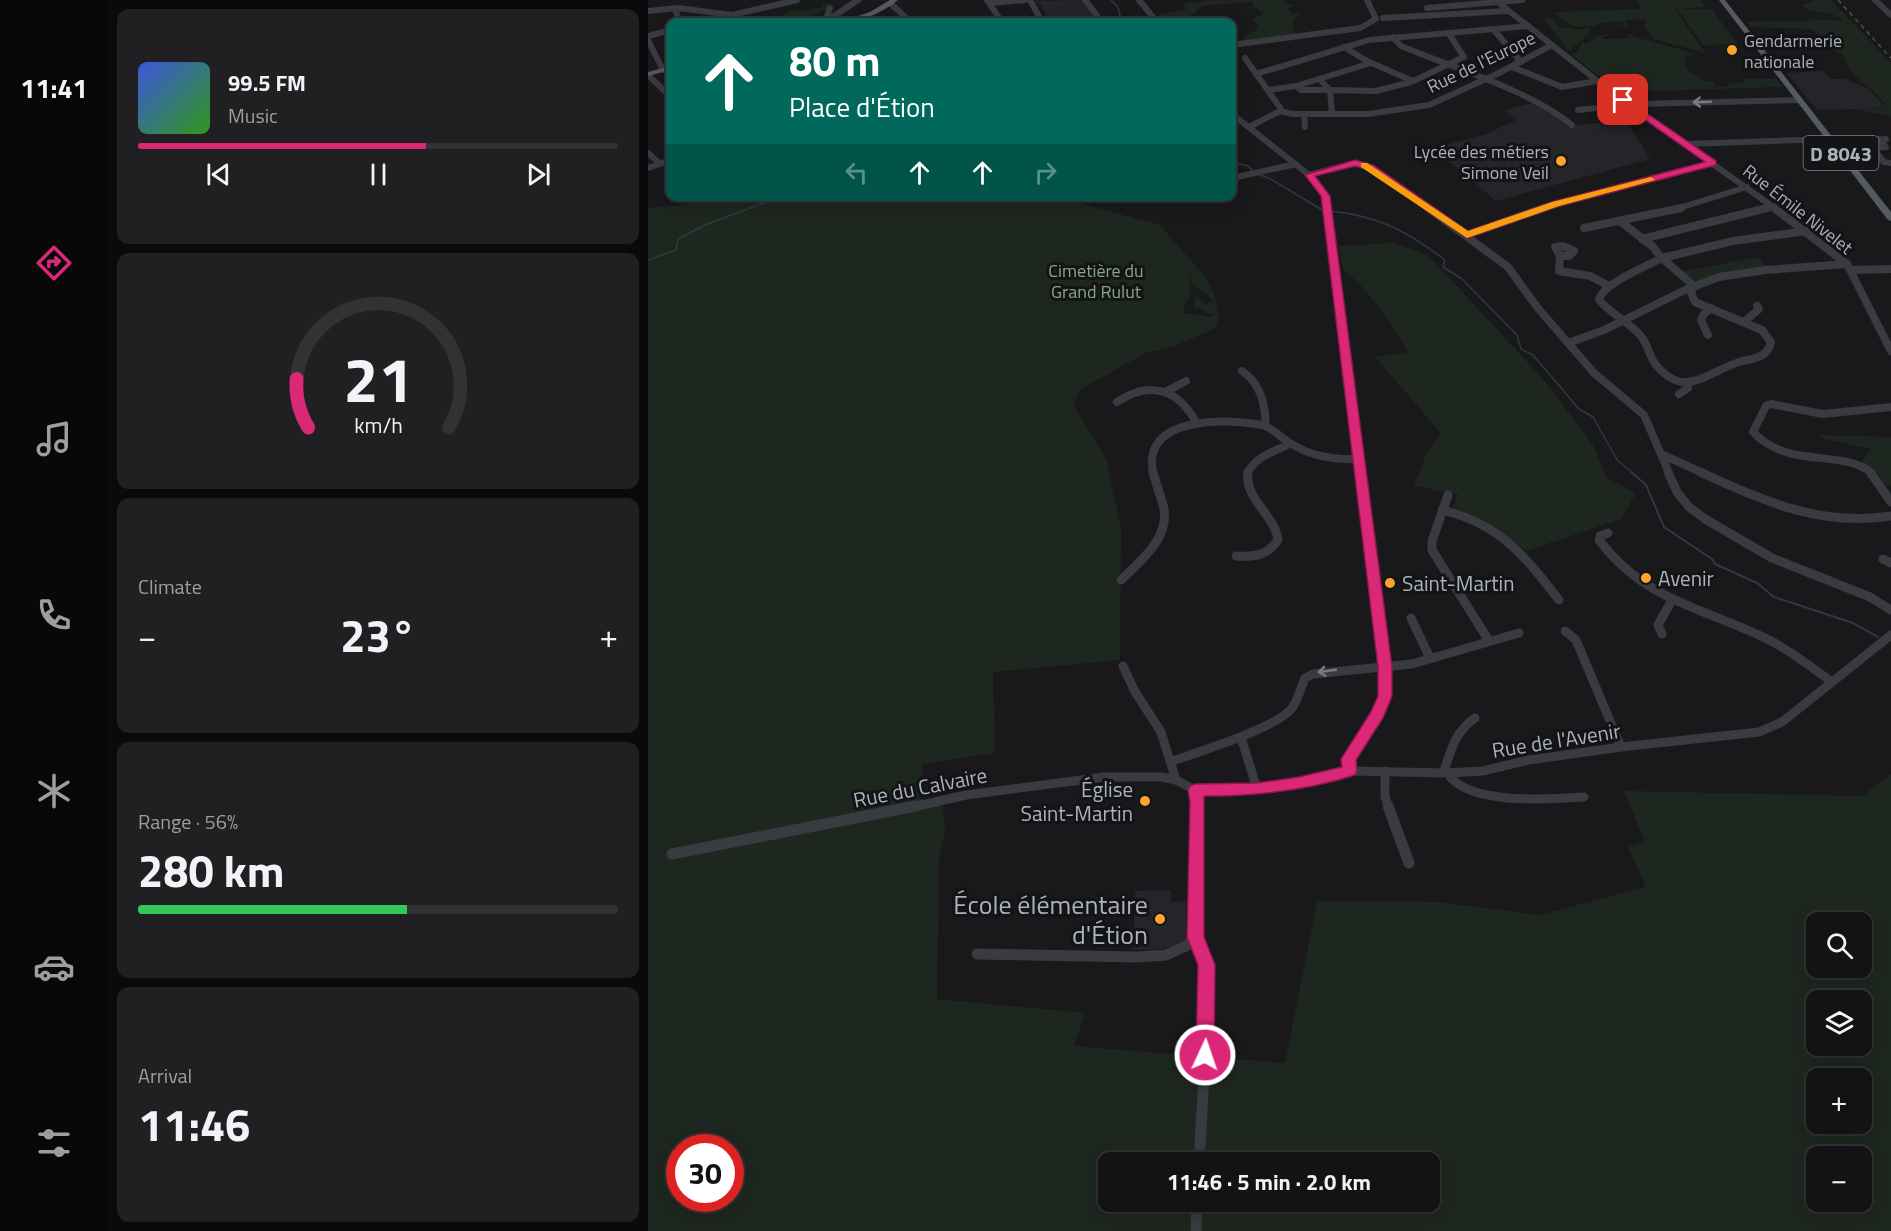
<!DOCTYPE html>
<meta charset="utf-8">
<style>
body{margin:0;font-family:"Titillium Web",sans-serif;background:#202022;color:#f1f3f6;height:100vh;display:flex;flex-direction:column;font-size:22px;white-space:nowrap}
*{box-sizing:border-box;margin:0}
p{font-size:20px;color:#9d9ea0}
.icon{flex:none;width:33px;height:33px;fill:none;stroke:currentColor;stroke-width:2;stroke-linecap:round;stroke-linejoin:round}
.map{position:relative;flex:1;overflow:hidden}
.details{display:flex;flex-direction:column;gap:9px;padding:9px;background:#0a0a0c;width:540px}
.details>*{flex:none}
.hud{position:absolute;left:18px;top:18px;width:570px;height:183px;border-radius:12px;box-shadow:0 3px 15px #0003,0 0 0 2px #323234;background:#00695c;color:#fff;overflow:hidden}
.fabs{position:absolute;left:1158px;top:912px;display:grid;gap:12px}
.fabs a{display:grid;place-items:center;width:66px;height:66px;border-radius:12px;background:#131315;box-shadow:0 3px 15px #0003,0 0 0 2px #323234;font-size:30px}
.speed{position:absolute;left:18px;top:1134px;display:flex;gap:12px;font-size:30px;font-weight:700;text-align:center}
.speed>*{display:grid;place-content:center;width:78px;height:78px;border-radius:50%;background:#131315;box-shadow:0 3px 15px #0003,0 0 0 2px #323234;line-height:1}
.speed .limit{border:9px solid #d22;background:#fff;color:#111}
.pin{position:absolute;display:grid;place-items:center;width:51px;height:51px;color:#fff;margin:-26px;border-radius:12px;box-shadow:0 3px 9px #0006}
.me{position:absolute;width:66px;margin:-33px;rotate:3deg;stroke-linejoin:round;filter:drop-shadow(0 0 4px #0008)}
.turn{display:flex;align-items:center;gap:21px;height:126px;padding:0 24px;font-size:27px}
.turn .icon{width:78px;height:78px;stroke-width:2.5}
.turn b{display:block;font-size:42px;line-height:51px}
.lanes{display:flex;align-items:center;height:57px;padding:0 24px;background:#0003;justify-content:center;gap:30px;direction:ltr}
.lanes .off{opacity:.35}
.big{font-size:45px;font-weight:700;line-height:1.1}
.details .tile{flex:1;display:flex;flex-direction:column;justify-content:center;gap:9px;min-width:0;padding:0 21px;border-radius:12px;background:#202022}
.details .dial{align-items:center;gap:0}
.dial svg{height:156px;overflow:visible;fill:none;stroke:#323234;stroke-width:7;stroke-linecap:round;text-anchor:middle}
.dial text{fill:#f1f3f6;stroke:none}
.song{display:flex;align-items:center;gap:18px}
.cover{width:72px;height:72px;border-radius:9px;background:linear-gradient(135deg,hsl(230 70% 55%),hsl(110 70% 35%))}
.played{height:6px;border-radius:3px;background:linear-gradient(90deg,#db2777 60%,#323234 60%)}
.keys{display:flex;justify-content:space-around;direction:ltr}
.heat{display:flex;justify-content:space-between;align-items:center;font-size:33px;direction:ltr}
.charge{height:9px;border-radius:4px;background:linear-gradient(90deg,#34c759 56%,#323234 0)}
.trip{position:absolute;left:450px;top:1152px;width:342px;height:60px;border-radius:12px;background:#131315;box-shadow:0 3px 15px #0003,0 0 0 2px #323234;font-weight:700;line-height:60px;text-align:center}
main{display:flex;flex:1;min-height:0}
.tabs{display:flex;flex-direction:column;width:108px;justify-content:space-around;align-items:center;background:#080808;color:#9d9ea0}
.tabs .icon{width:42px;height:42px}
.tabs .current{color:#db2777}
.tabs b{font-size:27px;color:#f1f3f6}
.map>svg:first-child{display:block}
.built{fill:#252529}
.green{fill:#1e271f;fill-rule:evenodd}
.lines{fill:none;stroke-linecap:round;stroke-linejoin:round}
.stream-far1{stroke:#2d3a41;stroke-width:1.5}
.stream{stroke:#2d3a41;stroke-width:2}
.minor-far3{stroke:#393b41;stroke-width:6}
.minor-far2{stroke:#393b41;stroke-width:8}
.minor-far1{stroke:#393b41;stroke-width:9}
.minor{stroke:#393b41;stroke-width:11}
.major{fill:#555960;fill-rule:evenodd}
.rail{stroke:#4c5056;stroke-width:1.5;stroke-dasharray:4.5 4;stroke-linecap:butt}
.oneway{stroke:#777c85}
.route{fill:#db2777;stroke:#8e194d;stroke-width:1.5}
.slow{fill:#f59e0b}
.poi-dot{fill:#ffa32d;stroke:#141417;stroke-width:2}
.labels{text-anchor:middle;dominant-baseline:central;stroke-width:6;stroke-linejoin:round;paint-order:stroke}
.far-poi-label{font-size:18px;fill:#aab2bc;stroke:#141417;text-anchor:start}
.far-street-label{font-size:18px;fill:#aab2bc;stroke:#141417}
.far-park-label{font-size:18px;fill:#81a980;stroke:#141417}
.shield{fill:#141417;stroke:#7d838a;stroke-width:1.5}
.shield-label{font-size:20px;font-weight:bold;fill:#aab2bc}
.poi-label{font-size:21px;fill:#aab2bc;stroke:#141417;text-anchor:start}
.street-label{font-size:21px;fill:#aab2bc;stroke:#141417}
.near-poi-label{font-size:26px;fill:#aab2bc;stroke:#141417;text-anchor:end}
</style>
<main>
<nav class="tabs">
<b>11:41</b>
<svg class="icon current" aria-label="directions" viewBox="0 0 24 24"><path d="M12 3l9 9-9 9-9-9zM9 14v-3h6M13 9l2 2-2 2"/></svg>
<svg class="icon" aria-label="music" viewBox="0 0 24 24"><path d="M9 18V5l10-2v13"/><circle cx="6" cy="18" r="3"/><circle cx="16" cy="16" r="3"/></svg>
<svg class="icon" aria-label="phone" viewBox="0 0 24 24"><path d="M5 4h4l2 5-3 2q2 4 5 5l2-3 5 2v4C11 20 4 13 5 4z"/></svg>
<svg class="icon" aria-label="climate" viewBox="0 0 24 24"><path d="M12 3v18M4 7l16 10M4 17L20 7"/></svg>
<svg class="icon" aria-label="car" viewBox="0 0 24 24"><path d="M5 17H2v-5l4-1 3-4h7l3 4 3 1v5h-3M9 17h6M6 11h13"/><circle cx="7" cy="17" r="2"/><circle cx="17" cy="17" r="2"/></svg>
<svg class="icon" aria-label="filters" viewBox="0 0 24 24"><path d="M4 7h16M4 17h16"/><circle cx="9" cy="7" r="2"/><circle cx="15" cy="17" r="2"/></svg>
</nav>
<section class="details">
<div class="tile">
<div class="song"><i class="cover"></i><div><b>99.5 FM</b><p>Music</p></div></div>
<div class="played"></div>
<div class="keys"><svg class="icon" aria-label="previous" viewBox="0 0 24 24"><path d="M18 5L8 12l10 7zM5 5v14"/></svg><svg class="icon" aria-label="pause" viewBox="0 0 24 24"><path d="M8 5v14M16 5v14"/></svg><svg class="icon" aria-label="next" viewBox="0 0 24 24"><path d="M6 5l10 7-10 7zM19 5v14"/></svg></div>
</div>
<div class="tile dial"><svg viewBox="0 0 100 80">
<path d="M14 69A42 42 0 1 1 86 69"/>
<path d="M14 69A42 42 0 0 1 8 44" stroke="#db2777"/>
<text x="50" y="56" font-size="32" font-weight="700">21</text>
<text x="50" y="72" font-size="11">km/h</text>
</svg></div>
<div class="tile"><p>Climate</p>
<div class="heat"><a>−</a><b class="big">23°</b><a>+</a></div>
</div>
<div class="tile"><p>Range · 56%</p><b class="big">280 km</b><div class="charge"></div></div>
<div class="tile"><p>Arrival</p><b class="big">11:46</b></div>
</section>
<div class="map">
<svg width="1243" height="1231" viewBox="0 0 1243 1231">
<rect width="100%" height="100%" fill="#19191c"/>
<g class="built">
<polygon points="433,0 450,22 405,22 402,17 399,18 392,4 386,1"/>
<polygon points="1176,71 1182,79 1197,79 1221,89 1238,108 1169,110 1139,73"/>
<polygon points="885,103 907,115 920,126 978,120 1002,159 848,201 786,148 838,134 868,120 856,110"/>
<polygon points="523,890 523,902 538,901 538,941 514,949 485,950 487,891"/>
</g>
<g class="green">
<polygon points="569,0 636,0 641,5 650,4 640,8 644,14 652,14 644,21 647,34 594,42 595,38 608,30 610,26 605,19 616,14 606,7 605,2 560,5 552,7 544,15 532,18 508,15 537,10 536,4 539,3"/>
<path d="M988,0H1052L1057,7L1027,9L1057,53L1005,39L996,25L999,23L997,19L976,20L979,25L977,26L962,25H976L974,21L949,23L950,26C929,26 923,31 907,12L994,9Z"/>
<path d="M1166,0H1183L1243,63V117C1233,111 1221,114 1209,109H1236L1237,104L1223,88L1213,82L1199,66L1195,55L1187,50L1180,36H1173L1163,29L1103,27L1099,22L1159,21L1164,19L1196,21C1184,9 1165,15 1154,5Z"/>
<polygon points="175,3 182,4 180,9 165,14 157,22 113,22 134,18 136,14 143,10 151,12 174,7 176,6 173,4"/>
<polygon points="1032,9 1064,9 1089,44 1055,45 1030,10"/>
<polygon points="896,19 906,19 910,27 922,28 924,30 940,28 943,32 921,51"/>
<polygon points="965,34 954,37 956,39 981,38 980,34 985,34 984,36 1049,54 1037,56 1039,60 1035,61 1044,75 1049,75 1053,80 1065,82 1068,87 1081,87 1079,84 1097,82 1095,79 1129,79 1136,87 971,92 923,54 930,52 934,42 938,44 948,38 946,36"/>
<path d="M64,196L447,197H441L432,203L512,225L558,278L566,294L571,317L568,327L559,332L526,346L497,353L432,390L425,405L458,459L473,528L472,660L345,672L347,753L275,764L271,798L295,806L297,834L291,857L289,999L437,1013L426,1046L637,1063L669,901L790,902L891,915L998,887L980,847L997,842L976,791L1215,796L1243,774V1231H0V208L34,205ZM542,270L544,284L561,296L565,302L557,304L549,296L545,308L558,310V313L566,314L564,317L534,313L542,294ZM1168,922H1214V968H1168ZM1168,1000H1214V1046H1168ZM1168,1078H1214V1124H1168ZM32,1148H82V1198H32ZM1168,1156H1214V1202H1168ZM460,1162H782V1202H460Z"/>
<path d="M745,243L780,255L895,379L945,445L959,478L988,493L973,519L878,551C854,530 836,517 805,508L810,494L766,486L778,454L793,433L727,357L760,352C741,320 723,293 695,269L691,246Z"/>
<polygon points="1110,257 1117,267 1071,274 1048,281 1033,272"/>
<polygon points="1173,435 1243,437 1243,485 1237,485 1229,472 1213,463 1223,449 1173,438"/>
</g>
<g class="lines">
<g class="stream-far1">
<polyline points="463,0 470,7 473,20 480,22"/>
<polyline points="584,162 600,166 605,171"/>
<polyline points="609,174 621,178 676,211"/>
<path d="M682,211C731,216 759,231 797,260L795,267L814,279L869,335L873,349L885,355L931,409L945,417L969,460L985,473"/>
<polyline points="0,260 28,250 30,239 57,225 134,196"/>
</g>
<polyline class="stream" points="983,472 998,485 1016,527 1064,559 1067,564 1109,583 1126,597 1205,623 1230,637"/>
<g class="minor-far3">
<polyline points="339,0 354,22"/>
<polyline points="382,0 394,22"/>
<polyline points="437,0 454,22"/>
<polyline points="491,0 509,22"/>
<polyline points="847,0 961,90 1128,209"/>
<polyline points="1227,0 1243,15"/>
<polyline points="342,3 377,0"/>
<polyline points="243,4 263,22"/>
<polyline points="30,8 28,12 32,22"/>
<polyline points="779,8 874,0"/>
<polyline points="0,11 30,8 84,15 149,0"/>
<polyline points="735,18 860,11"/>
<polyline points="177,22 210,0"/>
<polyline points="177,22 182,8"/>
<polyline points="846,30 873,62"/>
<polyline points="0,36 22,30"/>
<path d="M745,37L753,46C806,68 881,90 924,125"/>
<polyline points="0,40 15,70"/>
<polyline points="584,45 712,28 728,19 719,0"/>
<polyline points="696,47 719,61 765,81"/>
<polyline points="597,58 633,109 632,111"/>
<polyline points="864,67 914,87 949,81"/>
<polyline points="608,74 721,40 880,26"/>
<polyline points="0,75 22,96"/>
<polyline points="648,86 653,90 682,90 671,79"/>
<polyline points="620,90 648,86 723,63"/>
<polyline points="930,110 988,104 1151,100"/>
<polyline points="584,114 661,175 677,196 679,209"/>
<polyline points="656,114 657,127"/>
<polyline points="684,114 682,90 728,91 763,82 816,57 801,34"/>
<polyline points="601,127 632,111 644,114 720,114 781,105 851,73 904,45"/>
<polyline points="1238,139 1219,141 1236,162 1243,163"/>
<polyline points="1038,144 1182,139"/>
<polyline points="1186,145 1221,144"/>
<polyline points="1224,148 1238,147 1231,139"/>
<polyline points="0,153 12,164"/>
<polyline points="0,168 22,160"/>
<polyline points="661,175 707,163 722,167 782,209"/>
<polyline points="584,178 648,164"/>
<polyline points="892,209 1065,163"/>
<polyline points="1028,209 1099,187"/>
<polyline points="1113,209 1126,206"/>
</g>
<g class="minor-far2">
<polyline points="678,208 712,473"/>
<polyline points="780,208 860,267 889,307 946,373 996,415 1021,473"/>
<polyline points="1126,208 1199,264 1243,351"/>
<polyline points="973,222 1004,246 1014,258"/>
<polyline points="936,228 1033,208"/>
<polyline points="819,235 896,208"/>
<polyline points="994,239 1119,208"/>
<polygon points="915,246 926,251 921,256 912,256 907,247"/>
<polyline points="912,256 911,271 942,276 961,286"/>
<path d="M1014,258L1046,286L1043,293L1047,302L1114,330L1123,342C1119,359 1105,358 1091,362C1059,372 1037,400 1008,365C1001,356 1000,345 993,336C981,322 963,314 951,300C954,284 999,266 1014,258Z"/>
<polyline points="1014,258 1085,241 1159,231"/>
<polyline points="1203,270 1243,269"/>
<polyline points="1096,322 1111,309 1109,306"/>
<polyline points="1060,335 1053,320 1056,314 1063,308"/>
<polyline points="920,343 956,330 1037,290 1071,277 1117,270 1199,264"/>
<path d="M594,371C613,384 617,404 618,426"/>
<polyline points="517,392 538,381"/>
<polyline points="1031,394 1040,388 1039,383"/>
<path d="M469,402C501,380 530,389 548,422"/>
<polyline points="1013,454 1055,473"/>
<path d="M505,473C493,415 578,419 615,425C626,429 632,437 642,443C662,456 687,460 710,459"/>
<path d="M600,473C606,457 627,451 642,444"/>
<path d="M1224,473C1192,448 1141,470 1105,432L1118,406L1123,404L1175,414L1243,407"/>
</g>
<g class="minor-far1">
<polyline points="1020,472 1029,492 1041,507 1057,519 1124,558 1222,597 1243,610"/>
<path d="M1052,472C1116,501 1172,527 1243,516"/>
<polyline points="1222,472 1243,502"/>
<polyline points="800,495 784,541 784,550 841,641"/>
<path d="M794,510C852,524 876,555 911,600"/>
<path d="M960,533L952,536L951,540C998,602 1054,607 1119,639C1142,650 1163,667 1184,682"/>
<path d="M588,556C606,557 619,556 630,540C627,515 596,499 600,472"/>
<polyline points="1235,559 1243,563"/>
<path d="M473,580C492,561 521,539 516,509C513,496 508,484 505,472"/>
<polyline points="763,618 782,658"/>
<polyline points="917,631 928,640 973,747"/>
<polyline points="1014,634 1010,625 1024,600"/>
<polyline points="475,666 486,690 513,732 528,780"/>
<path d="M827,718C808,731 804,747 797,768C811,807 903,799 936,797"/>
<polyline points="593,737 609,789"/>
<path d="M524,761C550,752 629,728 644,708C650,700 653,687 657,678L665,674L764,664L871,633"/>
<path d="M702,771C703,739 735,721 738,689L712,472"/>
<polyline points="737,771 737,797 741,808"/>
<polyline points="547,790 605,790 650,784 702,771 798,773 835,771 881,760 973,747 1111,732 1134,722 1243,635"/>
<polyline points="261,808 318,795 456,777 514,777 528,780 547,790 549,808"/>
</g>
<g class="minor">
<polyline points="549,806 548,937 559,965 558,1040 551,1162"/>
<polyline points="740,806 761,863"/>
<polyline points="24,854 268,806"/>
<polyline points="329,954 489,957 518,955 538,946 548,937"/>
<polyline points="548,1231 549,1202"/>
</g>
<g class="major">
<path d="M242,0H250C235,12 211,24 192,22L222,12Z"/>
<polygon points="1071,0 1077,0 1243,212 1243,221 1240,220"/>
<polygon points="22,66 22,70 0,76 0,72"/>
</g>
<polyline class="rail" points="1190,0 1243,58"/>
</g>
<defs><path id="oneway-shaft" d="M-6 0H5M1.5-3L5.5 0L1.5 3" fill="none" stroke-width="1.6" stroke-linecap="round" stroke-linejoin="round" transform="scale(1.5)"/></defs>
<g class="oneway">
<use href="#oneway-shaft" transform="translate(1054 102) rotate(178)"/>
<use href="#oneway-shaft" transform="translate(679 671) rotate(172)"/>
</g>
<path class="route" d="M975,97L1068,161V165L911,206L819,238L718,169L707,166L667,176L682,196L744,667V696L735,718L708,760L709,771L707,775C658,791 608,796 556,796V937L567,965L566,1055L563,1061L557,1064L551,1061L548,1055L550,965L539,937L542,802L540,790L542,786L547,784L609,783L651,777L694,767L693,759L723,712L730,696V667L673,196L657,175L707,160L725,165L820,231L904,202L1057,162L972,102L971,100Z"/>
<polygon class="slow" points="713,163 719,163 820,231 904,202 1003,177 1007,180 911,206 819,238 713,167"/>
<g class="poi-dot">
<circle cx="1084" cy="50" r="6"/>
<circle cx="913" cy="161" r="6"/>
<circle cx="998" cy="578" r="6"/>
<circle cx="742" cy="583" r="6"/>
<circle cx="497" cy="801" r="6"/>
<circle cx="512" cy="919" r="6"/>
</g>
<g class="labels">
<g class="far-poi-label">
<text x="1096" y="40">Gendarmerie<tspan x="1096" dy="21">nationale</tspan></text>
<text x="901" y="151" text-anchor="end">Lycée des métiers<tspan x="901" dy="21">Simone Veil</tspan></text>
</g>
<g class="far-street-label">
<text transform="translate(833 62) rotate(-26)">Rue de l'Europe</text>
<text transform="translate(1150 209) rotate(38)">Rue Émile Nivelet</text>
</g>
<g class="far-park-label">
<text x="448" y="270">Cimetière du<tspan x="448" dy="21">Grand Rulut</tspan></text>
</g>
<rect class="shield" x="1155.5" y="136" width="75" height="34" rx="4.5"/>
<g class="shield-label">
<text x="1193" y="153">D 8043</text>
</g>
<g class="poi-label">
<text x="1010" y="578">Avenir</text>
<text x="754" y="583">Saint-Martin</text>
<text x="485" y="789" text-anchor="end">Église<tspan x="485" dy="24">Saint-Martin</tspan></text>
</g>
<g class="street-label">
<text transform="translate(908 740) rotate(-9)">Rue de l'Avenir</text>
<text transform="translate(272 787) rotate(-11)">Rue du Calvaire</text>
</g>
<g class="near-poi-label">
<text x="500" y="904">École élémentaire<tspan x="500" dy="30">d'Étion</tspan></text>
</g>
</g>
</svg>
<div class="fabs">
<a><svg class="icon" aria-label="search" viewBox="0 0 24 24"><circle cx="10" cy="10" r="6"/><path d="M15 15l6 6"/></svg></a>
<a><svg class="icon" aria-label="layers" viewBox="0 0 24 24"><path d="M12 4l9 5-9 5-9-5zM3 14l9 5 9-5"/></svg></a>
<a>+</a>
<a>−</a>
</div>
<div class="speed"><div class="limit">30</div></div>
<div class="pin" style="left:975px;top:100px;background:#d93025"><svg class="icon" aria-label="arrive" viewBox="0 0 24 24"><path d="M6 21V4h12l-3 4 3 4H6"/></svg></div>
<svg class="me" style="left:557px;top:1055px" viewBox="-20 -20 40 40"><circle r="17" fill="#db2777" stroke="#fff" stroke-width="3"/><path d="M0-11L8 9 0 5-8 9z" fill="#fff"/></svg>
<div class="trip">11:46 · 5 min · 2.0 km</div>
<div class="hud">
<div class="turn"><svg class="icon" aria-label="ahead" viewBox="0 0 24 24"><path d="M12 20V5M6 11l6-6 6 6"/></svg><div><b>80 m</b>Place d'Étion</div></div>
<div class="lanes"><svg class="icon off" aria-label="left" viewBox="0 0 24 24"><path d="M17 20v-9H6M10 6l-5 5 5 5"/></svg><svg class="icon" aria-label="ahead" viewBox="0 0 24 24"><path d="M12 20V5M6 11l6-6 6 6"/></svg><svg class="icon" aria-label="ahead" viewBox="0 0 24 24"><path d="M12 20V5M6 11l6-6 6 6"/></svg><svg class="icon off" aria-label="right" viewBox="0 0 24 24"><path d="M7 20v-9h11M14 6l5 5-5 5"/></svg></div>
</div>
</div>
</main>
